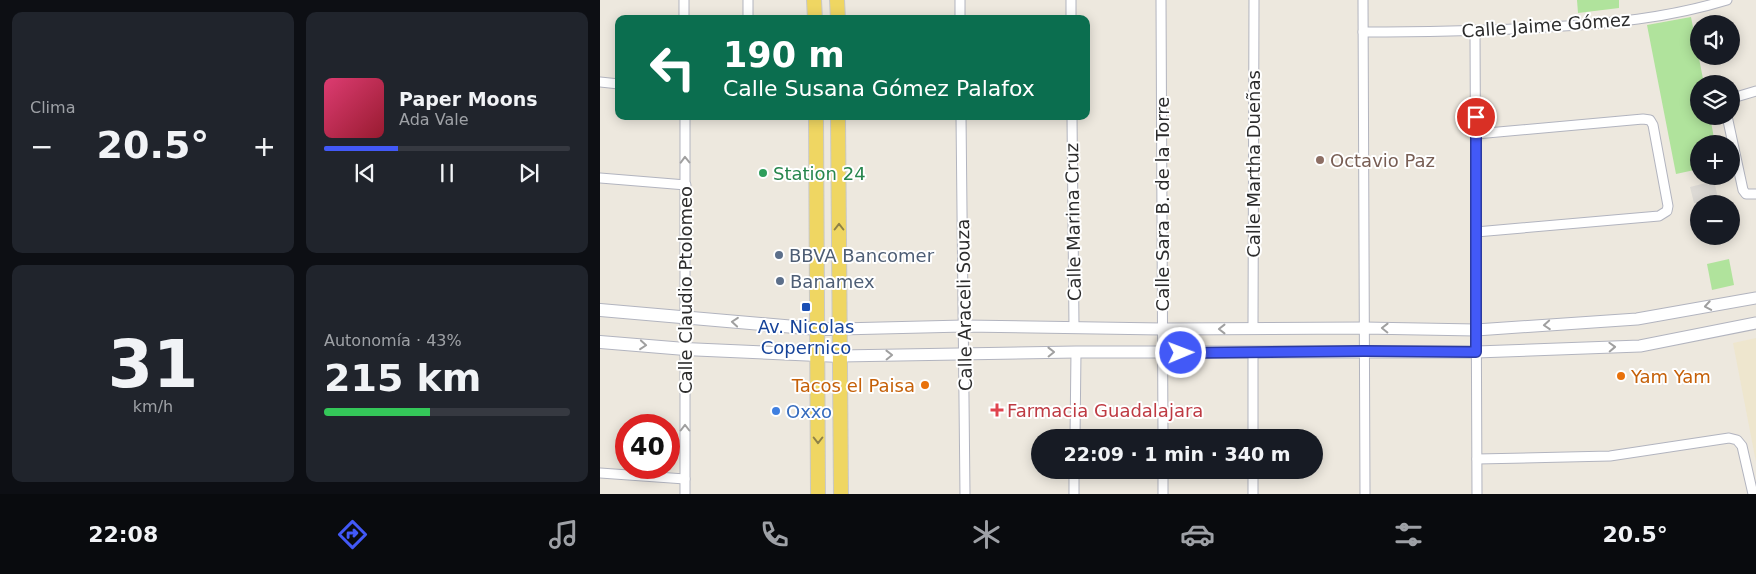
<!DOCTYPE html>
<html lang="es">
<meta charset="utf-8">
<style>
body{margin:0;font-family:"DejaVu Sans",sans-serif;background:#20242c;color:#f1f3f6;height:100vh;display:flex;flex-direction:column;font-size:19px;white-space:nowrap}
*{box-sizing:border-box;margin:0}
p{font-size:16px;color:#9ea1a6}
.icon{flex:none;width:28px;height:28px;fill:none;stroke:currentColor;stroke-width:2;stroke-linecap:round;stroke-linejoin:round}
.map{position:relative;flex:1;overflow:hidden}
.sheet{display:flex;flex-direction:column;gap:12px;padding:12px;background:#0d0f14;width:600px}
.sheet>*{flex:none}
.hud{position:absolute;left:15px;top:15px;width:475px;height:105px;border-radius:10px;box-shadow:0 2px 12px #0003;background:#0b6e4f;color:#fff;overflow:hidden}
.controls{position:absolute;left:1090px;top:15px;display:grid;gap:10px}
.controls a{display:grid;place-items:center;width:50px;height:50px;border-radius:50%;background:#171b24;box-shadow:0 2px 12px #0003;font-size:25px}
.speed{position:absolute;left:15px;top:414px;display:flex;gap:10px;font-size:25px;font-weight:700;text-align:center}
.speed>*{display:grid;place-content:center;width:65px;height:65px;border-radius:50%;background:#171b24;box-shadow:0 2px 12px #0003;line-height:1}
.speed .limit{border:8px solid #d22;background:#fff;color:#111}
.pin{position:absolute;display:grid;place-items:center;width:42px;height:42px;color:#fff;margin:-21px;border:2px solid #fff;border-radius:50%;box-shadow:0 1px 5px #0007}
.me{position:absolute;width:55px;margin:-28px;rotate:89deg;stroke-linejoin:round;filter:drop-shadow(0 0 4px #0008)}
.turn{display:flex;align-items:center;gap:18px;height:105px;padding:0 25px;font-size:22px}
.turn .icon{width:65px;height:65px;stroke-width:2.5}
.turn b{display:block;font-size:35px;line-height:42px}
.big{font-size:38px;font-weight:800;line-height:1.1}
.sheet .widget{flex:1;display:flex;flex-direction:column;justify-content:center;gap:8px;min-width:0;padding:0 18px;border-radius:10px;background:#20242c}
.sheet .dial{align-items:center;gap:0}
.dial b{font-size:65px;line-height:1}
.song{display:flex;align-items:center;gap:15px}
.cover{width:60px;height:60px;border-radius:8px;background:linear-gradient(135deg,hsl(340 70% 55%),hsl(350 70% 35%))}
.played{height:5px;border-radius:2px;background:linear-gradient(90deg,#4259f7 30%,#363941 30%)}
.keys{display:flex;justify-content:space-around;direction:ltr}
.heat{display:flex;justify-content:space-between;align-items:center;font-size:28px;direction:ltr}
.charge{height:8px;border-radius:4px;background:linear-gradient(90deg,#34c759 43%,#363941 0)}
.sheet .tiles{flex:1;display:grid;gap:12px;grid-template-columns:repeat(2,1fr)}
.trip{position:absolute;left:431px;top:429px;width:292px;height:50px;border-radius:25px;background:#171b24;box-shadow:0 2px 12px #0003;font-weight:800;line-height:50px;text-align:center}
.dock{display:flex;height:80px;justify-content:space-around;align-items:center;background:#090b0e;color:#9ea1a6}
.dock .icon{width:35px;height:35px}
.dock .active{color:#4259f7}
.dock b{font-size:22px;color:#f1f3f6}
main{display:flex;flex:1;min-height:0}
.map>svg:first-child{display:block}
.education{fill:#eee6ce}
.green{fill:#b0e39c}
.plaza{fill:#dddad5}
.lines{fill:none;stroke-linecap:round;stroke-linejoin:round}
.minor-casing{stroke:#b2b4bf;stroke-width:11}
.tertiary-casing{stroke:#b2b4bf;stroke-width:13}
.secondary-casing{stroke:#b2b4bf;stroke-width:14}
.primary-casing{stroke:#c8c8c8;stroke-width:16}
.minor{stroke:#fff;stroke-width:9}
.tertiary{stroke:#fff;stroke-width:11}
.secondary{stroke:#fff;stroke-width:12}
.primary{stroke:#efd662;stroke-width:14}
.oneway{stroke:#a0a0a0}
.oneway2{stroke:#8e8147}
.route-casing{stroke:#2b3aa1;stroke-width:12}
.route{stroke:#4259f7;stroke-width:9}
.education-dot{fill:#8d6e63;stroke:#fff;stroke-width:2}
.leisure-dot{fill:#2e9e5b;stroke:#fff;stroke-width:2}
.service-dot{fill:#5c6f8a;stroke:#fff;stroke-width:2}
.transit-dot{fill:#1a4fb4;stroke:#fff;stroke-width:2}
.food-dot{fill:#e8710a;stroke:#fff;stroke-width:2}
.health-dot{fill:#e0444e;stroke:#fff;stroke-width:2}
.shop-dot{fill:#3f7fe0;stroke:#fff;stroke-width:2}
.labels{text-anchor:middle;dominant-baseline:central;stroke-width:4;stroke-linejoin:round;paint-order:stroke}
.street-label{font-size:18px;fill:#2c2c2c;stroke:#fff}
.education-label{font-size:18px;fill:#785e54;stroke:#fff;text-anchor:start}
.leisure-label{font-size:18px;fill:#27864d;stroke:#fff;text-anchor:start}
.service-label{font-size:18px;fill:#4e5e75;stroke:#fff;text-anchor:start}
.transit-label{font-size:18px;fill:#164399;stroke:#fff}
.food-label{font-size:18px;fill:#c56008;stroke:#fff;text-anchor:start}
.health-label{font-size:18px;fill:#be3a42;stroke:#fff;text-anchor:start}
.shop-label{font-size:18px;fill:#366cbe;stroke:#fff;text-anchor:start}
</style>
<main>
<section class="sheet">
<div class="tiles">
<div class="widget"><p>Clima</p>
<div class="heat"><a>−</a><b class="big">20.5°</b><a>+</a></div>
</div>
<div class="widget">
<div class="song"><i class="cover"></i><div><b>Paper Moons</b><p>Ada Vale</p></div></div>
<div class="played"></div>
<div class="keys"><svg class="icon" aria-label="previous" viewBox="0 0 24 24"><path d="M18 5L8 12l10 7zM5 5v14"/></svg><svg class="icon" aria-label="pause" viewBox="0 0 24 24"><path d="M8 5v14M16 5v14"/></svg><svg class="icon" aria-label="next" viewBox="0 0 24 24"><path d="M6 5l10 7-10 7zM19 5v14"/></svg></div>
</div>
<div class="widget dial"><b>31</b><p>km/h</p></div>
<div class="widget"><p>Autonomía · 43%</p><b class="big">215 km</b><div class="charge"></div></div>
</div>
</section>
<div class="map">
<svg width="1156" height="494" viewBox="0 0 1156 494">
<rect width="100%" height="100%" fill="#ede8de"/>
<polygon class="education" points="1156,338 1156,462 1133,343"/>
<g class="green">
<polygon points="977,0 1019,0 1019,8 978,13"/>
<polygon points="1091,17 1104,84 1099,84 1099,116 1110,116 1115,144 1099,144 1099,169 1076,174 1047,25"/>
<polygon points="1129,259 1134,285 1112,290 1107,264"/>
</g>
<polygon class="plaza" points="1114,181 1118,198 1094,203 1090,187"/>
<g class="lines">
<g class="minor-casing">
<g id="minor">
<polyline points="84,0 84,19"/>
<polyline points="148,0 148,19"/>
<polyline points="360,0 360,19"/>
<polyline points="471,0 471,19"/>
<polyline points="561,0 563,438"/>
<polyline points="763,0 765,494"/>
<polyline points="875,31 877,494"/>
<path d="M763,32C825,32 885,31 946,27C1007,24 1069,18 1127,0"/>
<polyline points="0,82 19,84"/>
<polyline points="1131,101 1136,97 1156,91"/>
<polyline points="85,116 85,494"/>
<polyline points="361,116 365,494"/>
<polyline points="472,116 474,327"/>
<polyline points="1127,116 1143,190 1146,194 1156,194"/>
<polyline points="0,178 86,185"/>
<polyline points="876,232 1059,216 1067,211 1068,206 1053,125 1050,120 1043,119 876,134"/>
<polyline points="653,328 654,0"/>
<polyline points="653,352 653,438"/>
<polyline points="475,438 476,352"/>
<polyline points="877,459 1010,456 1129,438 1137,440 1142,446 1153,494"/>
<polyline points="563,470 563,494"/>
<polyline points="653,470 653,494"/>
<polyline points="0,473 85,479"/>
<polyline points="474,494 474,470"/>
</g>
</g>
<g class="tertiary-casing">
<g id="tertiary">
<polyline points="240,329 364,326 562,329 764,328 876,330 1037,319 1156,298"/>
<polyline points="240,356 476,352 876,352 1040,346 1156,323"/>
</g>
</g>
<g class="secondary-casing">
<g id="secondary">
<polyline points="0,310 218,329 240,329"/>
<polyline points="0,342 85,349 240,356"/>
</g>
</g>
<g class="primary-casing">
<g id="primary">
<polyline points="214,0 215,19"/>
<polyline points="237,0 238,19"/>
<polyline points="216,116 218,494"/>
<polyline points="238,116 241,494"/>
</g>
</g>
<use href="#minor" class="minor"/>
<use href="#tertiary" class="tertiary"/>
<use href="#secondary" class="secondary"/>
<use href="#primary" class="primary"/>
</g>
<defs><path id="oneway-chevron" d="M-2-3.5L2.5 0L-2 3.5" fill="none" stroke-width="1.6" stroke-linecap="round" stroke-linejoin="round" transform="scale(1.25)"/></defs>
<g class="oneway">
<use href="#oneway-chevron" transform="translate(85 160) rotate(-91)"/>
<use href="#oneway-chevron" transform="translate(1108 306) rotate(170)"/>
<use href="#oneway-chevron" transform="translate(135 322) rotate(-175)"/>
<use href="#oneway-chevron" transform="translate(947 325) rotate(176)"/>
<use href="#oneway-chevron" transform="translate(785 328) rotate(-179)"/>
<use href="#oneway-chevron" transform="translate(622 329) rotate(180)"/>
<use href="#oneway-chevron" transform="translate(43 345) rotate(5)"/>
<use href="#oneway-chevron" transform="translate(1012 347) rotate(-2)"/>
<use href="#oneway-chevron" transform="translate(451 352) rotate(-1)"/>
<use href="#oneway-chevron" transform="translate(289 355) rotate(-1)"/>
<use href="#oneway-chevron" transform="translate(85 428) rotate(-90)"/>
</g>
<g class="oneway2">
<use href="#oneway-chevron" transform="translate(239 227) rotate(-90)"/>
<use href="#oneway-chevron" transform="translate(218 440) rotate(90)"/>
</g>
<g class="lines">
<g class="route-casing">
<polyline id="route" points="581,353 764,351 876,352 876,117"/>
</g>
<use href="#route" class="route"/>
</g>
<circle class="education-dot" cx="720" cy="160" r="5"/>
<circle class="leisure-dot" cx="163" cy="173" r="5"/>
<g class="service-dot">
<circle cx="179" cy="255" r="5"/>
<circle cx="180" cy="281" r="5"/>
</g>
<rect class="transit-dot" x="201" y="302" width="10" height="10" rx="2.5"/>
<g class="food-dot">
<circle cx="1021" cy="376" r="5"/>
<circle cx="325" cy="385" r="5"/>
</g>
<path class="health-dot" d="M394.5 402.5h5v5h5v5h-5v5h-5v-5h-5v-5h5z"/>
<circle class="shop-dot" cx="176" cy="411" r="5"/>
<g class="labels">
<g class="street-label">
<text transform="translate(946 25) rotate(-4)">Calle Jaime Gómez</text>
<text transform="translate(653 164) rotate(-90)">Calle Martha Dueñas</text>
<text transform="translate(562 204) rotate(-90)">Calle Sara B. de la Torre</text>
<text transform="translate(473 222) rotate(-91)">Calle Marina Cruz</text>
<text transform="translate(85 290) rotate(-90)">Calle Claudio Ptolomeo</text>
<text transform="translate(364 305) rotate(-91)">Calle Araceli Souza</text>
</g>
<g class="education-label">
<text x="730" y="160">Octavio Paz</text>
</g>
<g class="leisure-label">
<text x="173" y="173">Station 24</text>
</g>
<g class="service-label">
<text x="189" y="255">BBVA Bancomer</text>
<text x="190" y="281">Banamex</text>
</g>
<g class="transit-label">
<text x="206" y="326">Av. Nicolas<tspan x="206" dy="21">Copernico</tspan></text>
</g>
<g class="food-label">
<text x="1031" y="376">Yam Yam</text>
<text x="315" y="385" text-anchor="end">Tacos el Paisa</text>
</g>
<g class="health-label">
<text x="407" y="410">Farmacia Guadalajara</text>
</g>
<g class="shop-label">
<text x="186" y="411">Oxxo</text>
</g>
</g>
</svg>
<div class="controls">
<a><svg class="icon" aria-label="sound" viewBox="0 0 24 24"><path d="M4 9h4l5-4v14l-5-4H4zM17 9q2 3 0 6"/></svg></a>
<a><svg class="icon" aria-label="layers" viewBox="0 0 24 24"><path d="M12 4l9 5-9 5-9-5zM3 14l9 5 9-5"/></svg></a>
<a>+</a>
<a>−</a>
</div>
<div class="speed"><div class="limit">40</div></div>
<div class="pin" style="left:876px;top:117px;background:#d93025"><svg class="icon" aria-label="arrive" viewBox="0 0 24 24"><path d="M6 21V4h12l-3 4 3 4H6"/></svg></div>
<svg class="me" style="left:581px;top:353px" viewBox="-20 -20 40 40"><circle r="17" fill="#4259f7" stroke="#fff" stroke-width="3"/><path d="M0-11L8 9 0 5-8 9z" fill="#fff"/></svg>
<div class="trip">22:09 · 1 min · 340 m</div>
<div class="hud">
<div class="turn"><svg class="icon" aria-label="left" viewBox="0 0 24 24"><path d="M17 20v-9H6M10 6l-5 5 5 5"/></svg><div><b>190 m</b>Calle Susana Gómez Palafox</div></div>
</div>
</div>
</main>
<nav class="dock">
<b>22:08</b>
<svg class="icon active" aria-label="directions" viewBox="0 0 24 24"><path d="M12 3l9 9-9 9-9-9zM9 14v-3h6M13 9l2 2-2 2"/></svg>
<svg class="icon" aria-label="music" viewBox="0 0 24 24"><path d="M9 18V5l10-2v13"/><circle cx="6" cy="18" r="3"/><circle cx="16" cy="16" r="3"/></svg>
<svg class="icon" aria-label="phone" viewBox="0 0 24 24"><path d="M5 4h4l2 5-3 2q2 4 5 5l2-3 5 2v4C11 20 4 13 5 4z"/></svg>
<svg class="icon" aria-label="climate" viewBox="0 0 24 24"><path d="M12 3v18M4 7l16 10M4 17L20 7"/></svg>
<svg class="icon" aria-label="car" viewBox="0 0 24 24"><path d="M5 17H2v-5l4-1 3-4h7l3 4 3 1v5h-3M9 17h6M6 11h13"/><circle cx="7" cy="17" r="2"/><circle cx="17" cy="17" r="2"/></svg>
<svg class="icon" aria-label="filters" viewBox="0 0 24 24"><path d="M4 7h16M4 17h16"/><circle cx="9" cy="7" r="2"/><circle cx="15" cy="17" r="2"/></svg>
<b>20.5°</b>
</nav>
